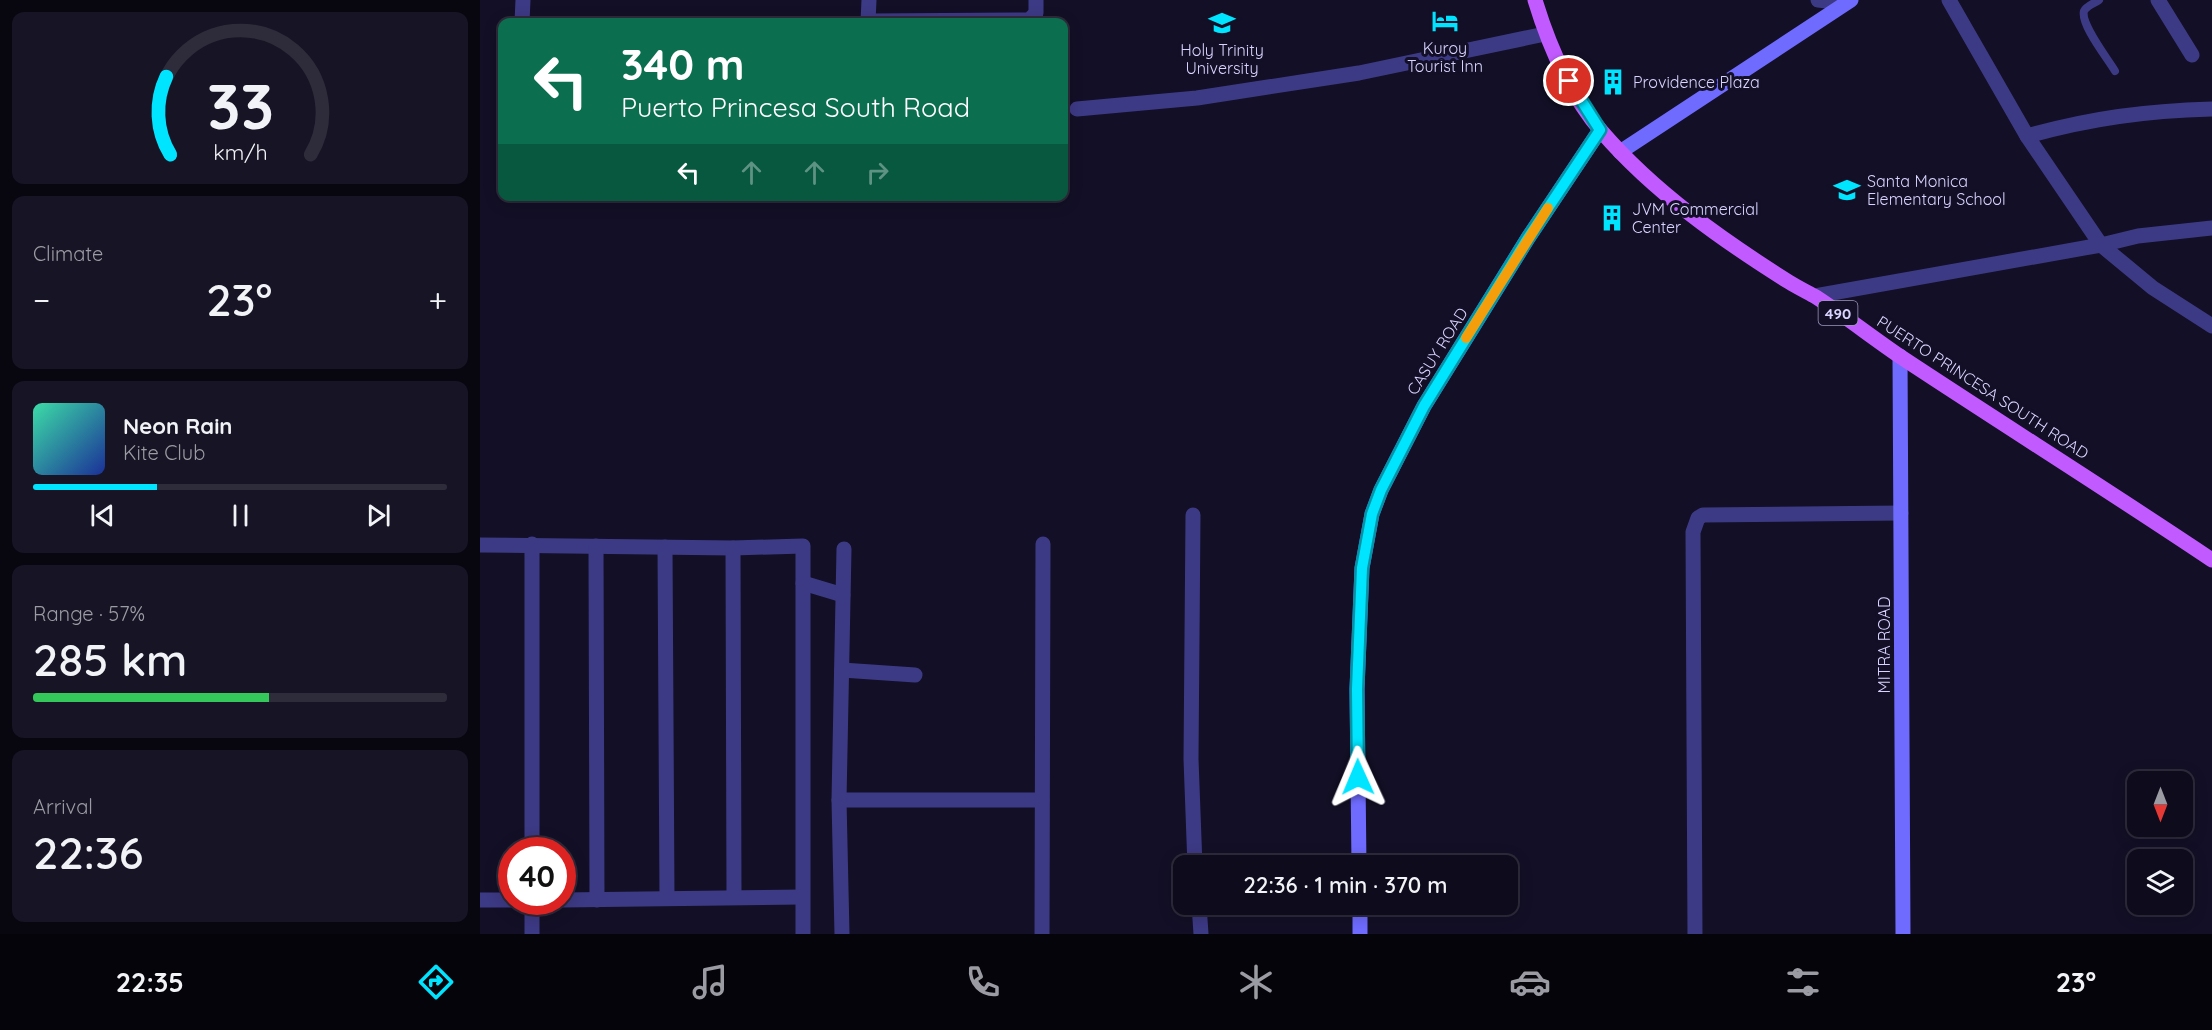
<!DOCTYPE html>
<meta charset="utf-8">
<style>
body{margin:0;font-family:Quicksand,sans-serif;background:#171425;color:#f1f3f6;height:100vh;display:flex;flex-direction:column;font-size:22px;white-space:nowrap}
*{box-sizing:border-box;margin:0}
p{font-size:20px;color:#9b9ba3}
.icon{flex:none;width:33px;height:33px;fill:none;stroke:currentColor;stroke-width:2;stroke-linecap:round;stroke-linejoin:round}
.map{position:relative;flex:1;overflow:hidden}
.sheet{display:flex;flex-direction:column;gap:12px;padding:12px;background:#08060f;width:480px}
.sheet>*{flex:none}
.top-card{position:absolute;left:18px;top:18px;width:570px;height:183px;border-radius:12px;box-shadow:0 3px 15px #0003,0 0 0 2px #2e2b3b;background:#0b6e4f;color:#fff;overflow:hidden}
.needle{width:39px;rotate:180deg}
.buttons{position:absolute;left:1647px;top:771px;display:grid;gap:12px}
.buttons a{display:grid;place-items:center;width:66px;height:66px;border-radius:12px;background:#0e0b1c;box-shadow:0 3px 15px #0003,0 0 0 2px #2e2b3b;font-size:30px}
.speed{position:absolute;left:18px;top:837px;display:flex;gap:12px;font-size:30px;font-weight:700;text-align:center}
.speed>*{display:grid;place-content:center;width:78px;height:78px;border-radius:50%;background:#0e0b1c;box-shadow:0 3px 15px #0003,0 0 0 2px #2e2b3b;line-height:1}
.speed .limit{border:9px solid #d22;background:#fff;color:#111}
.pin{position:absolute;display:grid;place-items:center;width:51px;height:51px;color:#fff;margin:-26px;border:3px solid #fff;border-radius:50%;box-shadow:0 2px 6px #0007}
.me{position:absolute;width:66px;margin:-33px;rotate:359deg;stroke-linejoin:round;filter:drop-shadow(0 0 4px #0008)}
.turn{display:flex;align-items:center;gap:21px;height:126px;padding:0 24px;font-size:27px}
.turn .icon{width:78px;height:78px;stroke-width:2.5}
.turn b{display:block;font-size:42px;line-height:51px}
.lanes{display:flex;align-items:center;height:57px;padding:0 24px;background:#0003;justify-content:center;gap:30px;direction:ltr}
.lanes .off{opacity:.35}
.big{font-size:45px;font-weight:600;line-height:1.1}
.sheet .card{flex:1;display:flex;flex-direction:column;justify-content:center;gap:9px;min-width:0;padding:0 21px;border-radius:12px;background:#171425}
.sheet .dial{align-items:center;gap:0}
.dial svg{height:156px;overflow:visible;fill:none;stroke:#2e2b3b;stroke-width:7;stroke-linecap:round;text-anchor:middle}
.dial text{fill:#f1f3f6;stroke:none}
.song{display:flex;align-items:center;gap:18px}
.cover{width:72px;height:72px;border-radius:9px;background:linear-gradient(135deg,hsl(160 70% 55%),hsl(230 70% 35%))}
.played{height:6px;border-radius:3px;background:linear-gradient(90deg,#00e5ff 30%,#2e2b3b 30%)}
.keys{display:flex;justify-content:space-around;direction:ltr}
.heat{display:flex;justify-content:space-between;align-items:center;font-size:33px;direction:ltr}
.charge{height:9px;border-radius:4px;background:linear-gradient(90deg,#34c759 57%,#2e2b3b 0)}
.trip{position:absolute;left:693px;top:855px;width:345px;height:60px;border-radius:12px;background:#0e0b1c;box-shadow:0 3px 15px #0003,0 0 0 2px #2e2b3b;font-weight:600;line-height:60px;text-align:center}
.tab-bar{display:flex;height:96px;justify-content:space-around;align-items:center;background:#06040b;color:#9b9ba3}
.tab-bar .icon{width:42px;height:42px}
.tab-bar .active{color:#00e5ff}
.tab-bar b{font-size:27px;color:#f1f3f6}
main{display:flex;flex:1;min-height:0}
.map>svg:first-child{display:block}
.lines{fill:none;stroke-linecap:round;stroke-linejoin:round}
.lane{stroke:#3d3a85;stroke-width:8}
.street{stroke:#3d3a85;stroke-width:15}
.secondary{stroke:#6f6bff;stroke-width:15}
.primary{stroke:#c25bff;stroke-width:15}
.route-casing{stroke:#0095a6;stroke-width:15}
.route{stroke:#00e5ff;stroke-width:10}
.slow{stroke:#f59e0b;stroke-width:10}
.labels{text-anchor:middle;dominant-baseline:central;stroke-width:6;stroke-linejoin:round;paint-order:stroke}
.shield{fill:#130f26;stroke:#9e99be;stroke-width:1.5}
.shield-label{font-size:15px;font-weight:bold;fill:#d9d4ff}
.poi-label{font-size:16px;fill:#d9d4ff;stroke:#130f26;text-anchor:start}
.street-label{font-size:16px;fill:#d9d4ff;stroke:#130f26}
</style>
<main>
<section class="sheet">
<div class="card dial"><svg viewBox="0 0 100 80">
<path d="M14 69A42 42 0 1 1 86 69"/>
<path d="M14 69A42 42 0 0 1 12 29" stroke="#00e5ff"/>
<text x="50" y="56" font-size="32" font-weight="700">33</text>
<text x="50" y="72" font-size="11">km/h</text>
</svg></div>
<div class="card"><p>Climate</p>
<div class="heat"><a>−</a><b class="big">23°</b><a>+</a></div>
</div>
<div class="card">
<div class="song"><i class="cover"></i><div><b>Neon Rain</b><p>Kite Club</p></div></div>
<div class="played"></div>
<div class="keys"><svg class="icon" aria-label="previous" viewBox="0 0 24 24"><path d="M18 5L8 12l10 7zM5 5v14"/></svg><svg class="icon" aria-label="pause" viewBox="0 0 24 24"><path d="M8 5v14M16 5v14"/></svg><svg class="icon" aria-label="next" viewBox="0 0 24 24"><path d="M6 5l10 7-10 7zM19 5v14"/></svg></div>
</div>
<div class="card"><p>Range · 57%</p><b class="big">285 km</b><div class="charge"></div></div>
<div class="card"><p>Arrival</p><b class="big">22:36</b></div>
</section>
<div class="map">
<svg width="1732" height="934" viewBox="0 0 1732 934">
<rect width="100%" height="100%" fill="#130f26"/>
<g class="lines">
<path class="lane" d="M1619,0C1615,3 1606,6 1604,11C1600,24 1628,59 1635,71"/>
<g class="street">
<polyline points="1338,0 1365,3"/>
<polyline points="1469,0 1547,136 1621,245 1673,288 1732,326"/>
<polyline points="1678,0 1712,55"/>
<polyline points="389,21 549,20 556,13 556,0"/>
<polyline points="42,22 43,0"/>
<polyline points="388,22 389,0"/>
<polyline points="597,109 717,98 879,73 1065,34"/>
<path d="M1547,136C1612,118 1665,111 1732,109"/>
<polyline points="1335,296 1621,245 1658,236 1732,228"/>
<polyline points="713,515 711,759 715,866"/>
<polyline points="0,545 253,548 323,546 323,934"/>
<polyline points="116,546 117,900"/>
<polyline points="185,547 187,898"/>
<polyline points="253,548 254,897"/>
<polyline points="323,583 363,595"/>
<polyline points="362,670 435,675"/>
<polyline points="359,800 562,800"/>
<polyline points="52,850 52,544"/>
<polyline points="0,900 32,900"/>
<polyline points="82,900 322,897"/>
<polyline points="52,902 52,934"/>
<polyline points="719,904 721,934"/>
<polyline points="362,934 359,800 364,549"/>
<polyline points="562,934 563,544"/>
<polyline points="1215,934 1213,532 1218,518 1223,515 1421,513"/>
</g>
<g class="secondary">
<polyline points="1140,152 1371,0"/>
<polyline points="1420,356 1423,934"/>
<polyline points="879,866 877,689 882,568 892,514 901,490 944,406 1048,238 1120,130"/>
<polyline points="880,904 880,934"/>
</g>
<path class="primary" d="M1055,0C1069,46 1090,95 1122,132C1174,192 1242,240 1309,282C1317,287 1327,292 1336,297C1365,316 1393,338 1421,357C1524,425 1629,491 1732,560"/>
</g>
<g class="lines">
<g class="route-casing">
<polyline id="route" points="878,777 877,689 882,568 892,514 901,490 944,406 1048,238 1120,130 1089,81"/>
</g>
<use href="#route" class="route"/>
<polyline class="slow" points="986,338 1068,208"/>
</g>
<defs>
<g id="hotel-bare" transform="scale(2.07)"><path d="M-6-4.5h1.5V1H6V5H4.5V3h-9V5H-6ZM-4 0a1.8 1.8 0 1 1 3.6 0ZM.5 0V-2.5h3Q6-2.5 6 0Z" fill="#00e5ff" stroke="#130f26" stroke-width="2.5" paint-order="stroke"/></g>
<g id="university-bare" transform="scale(2.07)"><path d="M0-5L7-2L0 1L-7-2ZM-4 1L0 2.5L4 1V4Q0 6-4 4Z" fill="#00e5ff" stroke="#130f26" stroke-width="2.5" paint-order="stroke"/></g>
<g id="building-bare" transform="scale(2.07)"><path d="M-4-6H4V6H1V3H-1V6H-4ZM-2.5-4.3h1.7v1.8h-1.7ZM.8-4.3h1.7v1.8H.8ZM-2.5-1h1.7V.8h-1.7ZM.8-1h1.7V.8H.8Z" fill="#00e5ff" stroke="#130f26" stroke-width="2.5" paint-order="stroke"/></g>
<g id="school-bare" transform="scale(2.07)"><path d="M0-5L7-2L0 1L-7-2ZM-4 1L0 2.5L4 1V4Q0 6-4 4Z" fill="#00e5ff" stroke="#130f26" stroke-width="2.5" paint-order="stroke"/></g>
</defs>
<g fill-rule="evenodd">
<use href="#hotel-bare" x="965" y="21"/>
<use href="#university-bare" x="742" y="23"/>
<use href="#building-bare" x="1133" y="82"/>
<use href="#school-bare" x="1367" y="190"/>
<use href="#building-bare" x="1132" y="218"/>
</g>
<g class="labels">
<rect class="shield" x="1338.5" y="301" width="39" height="24" rx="4.5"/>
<g class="shield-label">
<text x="1358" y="313">490</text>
</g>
<g class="poi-label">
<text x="965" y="48" text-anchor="middle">Kuroy<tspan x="965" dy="18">Tourist Inn</tspan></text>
<text x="742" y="50" text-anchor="middle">Holy Trinity<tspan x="742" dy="18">University</tspan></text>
<text x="1153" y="82">Providence Plaza</text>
<text x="1387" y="181">Santa Monica<tspan x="1387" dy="18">Elementary School</tspan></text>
<text x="1152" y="209">JVM Commercial<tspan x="1152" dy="18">Center</tspan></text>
</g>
<g class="street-label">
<text transform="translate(957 351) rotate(-58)">CASUY ROAD</text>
<text transform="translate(1503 387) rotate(33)">PUERTO PRINCESA SOUTH ROAD</text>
<text transform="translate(1404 645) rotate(-90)">MITRA ROAD</text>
</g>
</g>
</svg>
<div class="buttons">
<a><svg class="needle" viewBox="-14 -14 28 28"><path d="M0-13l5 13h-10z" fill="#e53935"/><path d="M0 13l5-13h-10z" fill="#9b9ba3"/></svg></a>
<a><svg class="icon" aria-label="layers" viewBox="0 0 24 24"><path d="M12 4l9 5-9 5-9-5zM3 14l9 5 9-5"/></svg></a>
</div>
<div class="speed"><div class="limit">40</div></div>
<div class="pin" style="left:1089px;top:81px;background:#d93025"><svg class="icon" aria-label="arrive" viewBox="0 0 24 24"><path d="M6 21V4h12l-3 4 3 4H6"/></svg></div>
<svg class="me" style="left:878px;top:777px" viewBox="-20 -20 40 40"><path d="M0-17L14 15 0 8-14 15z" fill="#00e5ff" stroke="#fff" stroke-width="4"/></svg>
<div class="trip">22:36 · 1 min · 370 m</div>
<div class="top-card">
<div class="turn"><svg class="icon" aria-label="left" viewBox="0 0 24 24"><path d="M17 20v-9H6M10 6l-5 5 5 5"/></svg><div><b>340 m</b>Puerto Princesa South Road</div></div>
<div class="lanes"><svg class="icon" aria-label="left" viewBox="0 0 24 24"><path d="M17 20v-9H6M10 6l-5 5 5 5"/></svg><svg class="icon off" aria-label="ahead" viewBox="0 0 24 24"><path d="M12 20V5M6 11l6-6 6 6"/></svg><svg class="icon off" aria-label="ahead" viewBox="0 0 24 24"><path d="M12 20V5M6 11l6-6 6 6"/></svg><svg class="icon off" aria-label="right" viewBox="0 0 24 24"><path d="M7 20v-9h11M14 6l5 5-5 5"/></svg></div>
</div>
</div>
</main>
<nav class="tab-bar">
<b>22:35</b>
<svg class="icon active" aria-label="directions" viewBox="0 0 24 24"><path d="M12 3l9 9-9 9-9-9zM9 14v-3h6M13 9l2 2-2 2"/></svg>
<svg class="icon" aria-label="music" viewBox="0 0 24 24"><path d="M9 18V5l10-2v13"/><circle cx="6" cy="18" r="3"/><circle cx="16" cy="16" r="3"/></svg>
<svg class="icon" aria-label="phone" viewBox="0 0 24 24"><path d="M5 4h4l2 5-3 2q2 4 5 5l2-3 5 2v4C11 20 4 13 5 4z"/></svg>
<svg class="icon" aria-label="climate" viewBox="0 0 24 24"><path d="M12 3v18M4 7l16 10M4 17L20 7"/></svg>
<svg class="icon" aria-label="car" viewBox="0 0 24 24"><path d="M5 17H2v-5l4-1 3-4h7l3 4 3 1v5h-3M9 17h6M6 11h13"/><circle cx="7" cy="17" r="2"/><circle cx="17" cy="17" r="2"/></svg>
<svg class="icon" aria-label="filters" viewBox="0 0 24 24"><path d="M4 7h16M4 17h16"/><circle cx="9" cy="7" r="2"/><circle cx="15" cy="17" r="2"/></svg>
<b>23°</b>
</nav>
